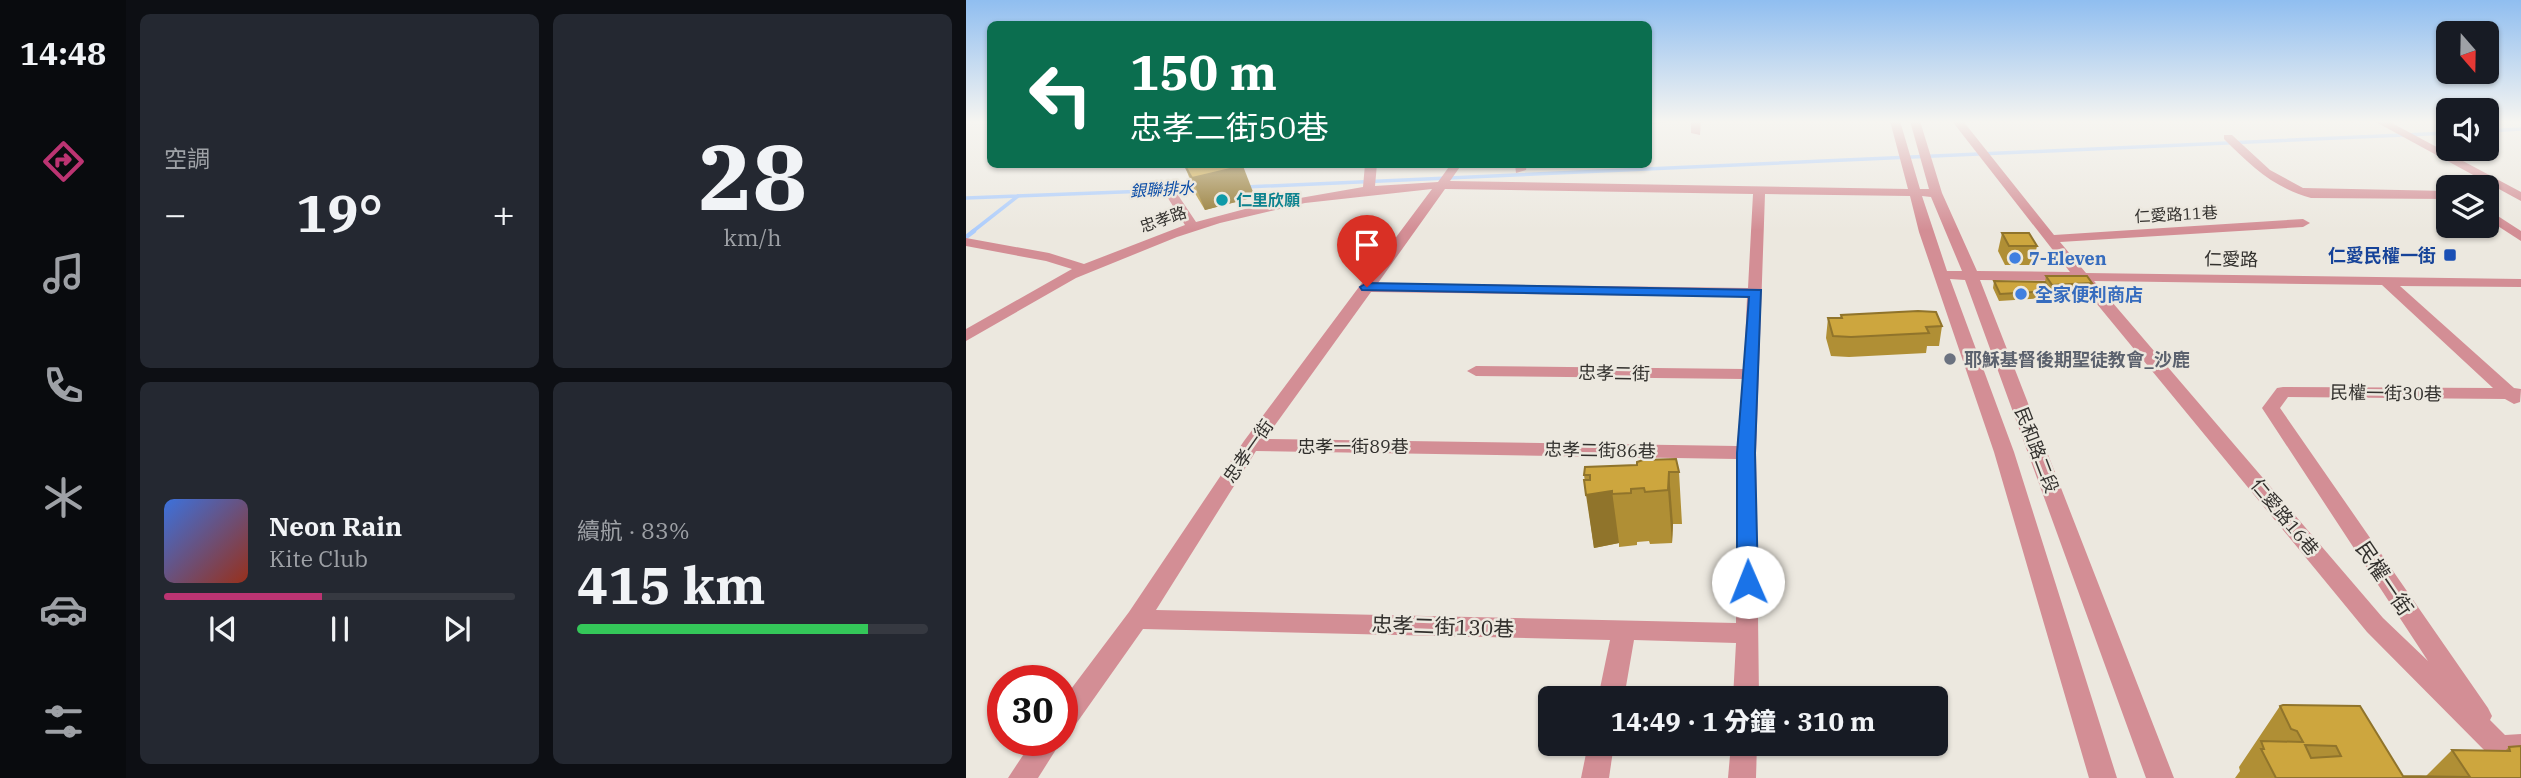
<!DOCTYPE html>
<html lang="zh-TW">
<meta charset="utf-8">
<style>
body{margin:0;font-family:"IBM Plex Serif","Noto Sans TC",serif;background:#242831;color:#f1f3f6;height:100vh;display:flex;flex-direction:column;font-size:26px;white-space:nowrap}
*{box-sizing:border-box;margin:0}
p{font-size:23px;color:#9ea1a6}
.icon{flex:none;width:38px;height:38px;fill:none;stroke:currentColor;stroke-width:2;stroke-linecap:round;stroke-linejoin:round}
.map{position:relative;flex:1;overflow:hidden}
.drawer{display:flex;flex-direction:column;gap:14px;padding:14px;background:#0d0f14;width:840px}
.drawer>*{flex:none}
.top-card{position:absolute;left:21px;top:21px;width:665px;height:147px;border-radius:10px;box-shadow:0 2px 5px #0004;background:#0b6e4f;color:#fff;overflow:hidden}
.needle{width:46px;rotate:160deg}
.controls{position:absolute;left:1470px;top:21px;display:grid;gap:14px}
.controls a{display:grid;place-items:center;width:63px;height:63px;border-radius:10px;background:#171b24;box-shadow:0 2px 5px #0004;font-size:35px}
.speed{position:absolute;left:21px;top:665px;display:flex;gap:14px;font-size:35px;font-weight:700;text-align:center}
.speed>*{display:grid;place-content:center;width:91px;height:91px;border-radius:50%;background:#171b24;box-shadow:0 2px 5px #0004;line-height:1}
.speed .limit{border:10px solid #d22;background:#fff;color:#111}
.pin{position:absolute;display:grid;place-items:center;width:60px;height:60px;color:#fff;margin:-72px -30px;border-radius:50% 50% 50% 0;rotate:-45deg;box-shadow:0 0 7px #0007}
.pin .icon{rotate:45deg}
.me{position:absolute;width:77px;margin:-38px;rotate:359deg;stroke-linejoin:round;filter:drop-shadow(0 0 5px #0008)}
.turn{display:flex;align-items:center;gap:24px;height:147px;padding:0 28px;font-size:32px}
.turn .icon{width:91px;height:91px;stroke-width:2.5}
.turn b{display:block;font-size:49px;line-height:60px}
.big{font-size:52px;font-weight:800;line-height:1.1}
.drawer .tile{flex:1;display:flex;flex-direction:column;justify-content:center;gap:10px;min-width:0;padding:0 24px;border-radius:10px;background:#242831}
.drawer .dial{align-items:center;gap:0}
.dial b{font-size:91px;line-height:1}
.song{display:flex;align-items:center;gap:21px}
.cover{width:84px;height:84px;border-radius:10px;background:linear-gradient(135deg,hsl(220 70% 55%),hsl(10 70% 35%))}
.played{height:7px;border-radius:4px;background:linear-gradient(90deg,#bc3472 45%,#363941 45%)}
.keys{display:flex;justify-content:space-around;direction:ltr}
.heat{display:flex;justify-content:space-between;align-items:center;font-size:38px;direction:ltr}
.charge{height:10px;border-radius:5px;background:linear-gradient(90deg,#34c759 83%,#363941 0)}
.drawer .tiles{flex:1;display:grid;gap:14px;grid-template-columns:repeat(2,1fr)}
.trip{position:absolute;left:572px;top:686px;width:410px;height:70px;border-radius:10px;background:#171b24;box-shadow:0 2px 5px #0004;font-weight:800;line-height:70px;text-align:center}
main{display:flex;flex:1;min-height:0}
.tabs{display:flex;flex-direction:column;width:126px;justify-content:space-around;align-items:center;background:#090b0e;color:#9ea1a6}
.tabs .icon{width:49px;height:49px}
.tabs .selected{color:#bc3472}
.tabs b{font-size:32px;color:#f1f3f6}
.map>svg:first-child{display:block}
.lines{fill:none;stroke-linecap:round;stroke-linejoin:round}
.stream-far1{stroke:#acccfc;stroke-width:3.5}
.stream{stroke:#acccfc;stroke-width:4.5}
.minor{fill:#d38e95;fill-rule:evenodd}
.wall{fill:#b08f35}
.shaded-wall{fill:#90742b}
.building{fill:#cda63e;stroke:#90742b;stroke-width:2;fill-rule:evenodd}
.route{fill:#1a73e8;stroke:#114b97;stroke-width:2}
.culture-dot{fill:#0f9aa8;stroke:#ece8df;stroke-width:2.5}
.transit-dot{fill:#1a4fb4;stroke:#ece8df;stroke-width:2.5}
.shop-dot{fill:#3f7fe0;stroke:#ece8df;stroke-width:2.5}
.worship-dot{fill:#6b7280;stroke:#ece8df;stroke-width:2.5}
.labels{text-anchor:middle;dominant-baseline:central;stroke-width:5;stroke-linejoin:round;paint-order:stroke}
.far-water-label{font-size:16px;font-style:italic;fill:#0b4da7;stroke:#ece8df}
.far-culture-label{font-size:16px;font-weight:bold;fill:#0d838f;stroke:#ece8df;text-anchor:start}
.far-street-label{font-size:16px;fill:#33312e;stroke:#ece8df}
.transit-label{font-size:18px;font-weight:bold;fill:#164399;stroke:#ece8df;text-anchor:end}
.shop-label{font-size:18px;font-weight:bold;fill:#366cbe;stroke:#ece8df;text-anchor:start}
.street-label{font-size:18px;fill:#33312e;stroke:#ece8df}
.worship-label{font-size:18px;font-weight:bold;fill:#5b616d;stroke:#ece8df;text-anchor:start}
.near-street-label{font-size:21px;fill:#33312e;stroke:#ece8df}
</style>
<main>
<nav class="tabs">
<b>14:48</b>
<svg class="icon selected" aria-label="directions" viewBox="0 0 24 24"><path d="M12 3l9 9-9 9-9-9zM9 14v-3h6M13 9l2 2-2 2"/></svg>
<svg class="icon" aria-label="music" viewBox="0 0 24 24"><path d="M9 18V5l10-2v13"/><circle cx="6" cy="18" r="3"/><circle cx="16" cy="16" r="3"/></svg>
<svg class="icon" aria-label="phone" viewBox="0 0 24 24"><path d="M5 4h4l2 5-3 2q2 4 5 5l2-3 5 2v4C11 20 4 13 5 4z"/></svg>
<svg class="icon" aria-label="climate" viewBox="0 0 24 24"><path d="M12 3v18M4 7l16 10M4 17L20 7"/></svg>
<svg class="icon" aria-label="car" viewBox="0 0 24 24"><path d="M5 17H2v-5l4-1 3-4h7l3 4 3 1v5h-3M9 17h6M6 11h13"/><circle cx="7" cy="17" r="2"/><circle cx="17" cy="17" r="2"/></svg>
<svg class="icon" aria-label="filters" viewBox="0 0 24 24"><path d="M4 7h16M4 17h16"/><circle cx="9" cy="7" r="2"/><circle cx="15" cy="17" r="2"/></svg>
</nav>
<section class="drawer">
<div class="tiles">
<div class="tile"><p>空調</p>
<div class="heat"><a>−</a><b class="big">19°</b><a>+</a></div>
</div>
<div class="tile dial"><b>28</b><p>km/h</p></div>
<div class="tile">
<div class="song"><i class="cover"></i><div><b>Neon Rain</b><p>Kite Club</p></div></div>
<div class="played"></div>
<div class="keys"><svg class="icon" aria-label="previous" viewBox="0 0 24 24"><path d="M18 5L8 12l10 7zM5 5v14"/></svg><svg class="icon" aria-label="pause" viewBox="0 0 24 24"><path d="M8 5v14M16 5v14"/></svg><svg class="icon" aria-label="next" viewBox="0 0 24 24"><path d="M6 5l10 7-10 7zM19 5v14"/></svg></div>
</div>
<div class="tile"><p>續航 · 83%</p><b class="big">415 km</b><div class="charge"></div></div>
</div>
</section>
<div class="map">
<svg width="1555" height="778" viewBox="0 0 1555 778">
<rect width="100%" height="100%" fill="#ece8df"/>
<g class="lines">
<g class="stream-far1">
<polyline points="1521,131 1555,129"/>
<polyline points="279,187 1482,133"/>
<polyline points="0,198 235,189"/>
<polyline points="6,232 52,196"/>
</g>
<polyline class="stream" points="0,237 8,231"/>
<g class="minor">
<polygon points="682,121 707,121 682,125"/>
<polygon points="725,121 735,121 734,135 725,133"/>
<path d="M924,121H934L954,189H963L944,121H954L976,193L1011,271L1104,272L986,121H997L1088,235L1337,219L1344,223L1337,227L1094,242L1120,273L1555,279V287L1434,286L1548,388L1555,389L1554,402L1548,404L1539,399L1322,397L1314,408L1522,708L1526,716L1524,720L1539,735L1555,734V760L1534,761L1525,757L1401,632L1112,281L1014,280L1208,778H1180L999,280L984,279L1048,452L1151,778H1123L1028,452L953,232L944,196L799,194L790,453L793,698H767L770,643L668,640L658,698H632L644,640L177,629L105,731L96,734V701L163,612L278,441L466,189L339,203L254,223L211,237L110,278L0,341V329L106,269L80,261L0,246V238L83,253L118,264L219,225L200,195L202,192H210L230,222L294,205L397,187L399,164H411L409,186L472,182L485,164H496L484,181L942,189ZM479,189L787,194L782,288L412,283ZM956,196L965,197L996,271H981ZM1128,281L1416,285L1527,388L1317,387L1311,388L1296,408L1462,661L1417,618ZM405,292L781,297L778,369L510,366L501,371L510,376L777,379L771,446L299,439ZM290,451L770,459V623L190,610Z"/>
<polygon points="1408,121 1422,121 1555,192 1555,201"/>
<path d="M1258,135H1266L1304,170L1337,188L1482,191V199L1345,198C1308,188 1285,166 1258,139Z"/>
<polygon points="549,164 561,164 560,170 550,173"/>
<polygon points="1521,209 1555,231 1555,241 1521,219"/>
<polygon points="67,740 96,740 72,778 42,778"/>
<polygon points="622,744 648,744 643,778 615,778"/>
<polygon points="765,744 791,744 790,778 762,778"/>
</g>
</g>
<g class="wall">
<polygon points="218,164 289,197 239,210 230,195"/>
<polygon points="1036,233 1071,246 1067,265 1039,265 1032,251"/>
<polygon points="1080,276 1126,283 1122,295 1033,301 1027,288 1028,281 1079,282"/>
<polygon points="875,315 976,326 973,346 961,346 960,353 883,357 865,356 860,338 862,318 874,318"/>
<polygon points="713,472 716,524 707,524 706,543 684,544 683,541 671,542 671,545 653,547 653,543 628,548 618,475"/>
<polygon points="1314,706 1437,776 1460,776 1486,750 1539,751 1543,747 1555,778 1269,778 1274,771 1273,767"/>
</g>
<g class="shaded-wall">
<polygon points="277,166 289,197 239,210 226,178"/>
<polygon points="703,472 707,524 706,543 702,490"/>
<polygon points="646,491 653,543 628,548 620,495"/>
</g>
<g class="building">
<polygon points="218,164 276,164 277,166 226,178"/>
<polygon points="1036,233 1063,233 1071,246 1043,246"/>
<polygon points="1080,276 1121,276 1126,283 1086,285"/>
<polygon points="1028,281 1079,282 1084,291 1034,294"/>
<polygon points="952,311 970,312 976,326 960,327 963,333 885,337 867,336 862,318 876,318 875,315"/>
<polygon points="710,459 713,472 703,472 702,490 679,492 678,488 665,489 665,493 646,494 646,491 620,495 618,480 624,480 624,475 618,475 619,467 671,465 671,462 677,460"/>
<path d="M1317,705L1394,706L1437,776L1504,777L1486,750L1544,751L1543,747L1555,746V778H1310L1295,749H1298L1295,741L1337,742L1331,731L1325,729L1314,706ZM1339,745L1370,746L1375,756L1345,758Z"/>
</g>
<linearGradient id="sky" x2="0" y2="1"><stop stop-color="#90bef0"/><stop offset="0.53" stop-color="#f6f5f1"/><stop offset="1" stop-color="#f6f5f1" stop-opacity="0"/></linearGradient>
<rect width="1555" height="230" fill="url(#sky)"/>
<polygon class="route" points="401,283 795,290 789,453 792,582 789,587 774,587 771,582 771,453 783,297 396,290 394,287"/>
<circle class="culture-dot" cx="256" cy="200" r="7"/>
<rect class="transit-dot" x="1477" y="248" width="14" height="14" rx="3.5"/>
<g class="shop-dot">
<circle cx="1049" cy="258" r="7"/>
<circle cx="1055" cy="294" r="7"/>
</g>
<circle class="worship-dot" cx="984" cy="359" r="7"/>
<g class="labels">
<g class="far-water-label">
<text transform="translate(196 189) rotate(-3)">銀聯排水</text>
</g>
<g class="far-culture-label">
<text x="270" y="200">仁里欣願</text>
</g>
<g class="far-street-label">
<text transform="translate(1210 214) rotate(-3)">仁愛路11巷</text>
<text transform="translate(197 219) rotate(-19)">忠孝路</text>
</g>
<g class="transit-label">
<text x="1470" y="255">仁愛民權一街</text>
</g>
<g class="shop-label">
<text x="1063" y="258">7-Eleven</text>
<text x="1069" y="294">全家便利商店</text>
</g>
<g class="street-label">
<text transform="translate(1265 259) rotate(1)">仁愛路</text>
<text transform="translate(648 373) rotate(1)">忠孝二街</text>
<text transform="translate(1420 393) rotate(1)">民權一街30巷</text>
<text x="387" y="446">忠孝一街89巷</text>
<text transform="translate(634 450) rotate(1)">忠孝二街86巷</text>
<text transform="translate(1071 450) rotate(69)">民和路二段</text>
<text transform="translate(282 451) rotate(-55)">忠孝一街</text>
<text transform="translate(1319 517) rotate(50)">仁愛路16巷</text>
</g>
<g class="worship-label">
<text x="998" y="359">耶穌基督後期聖徒教會_沙鹿</text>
</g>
<g class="near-street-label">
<text transform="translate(1419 578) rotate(56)">民權一街</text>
<text transform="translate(477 626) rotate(2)">忠孝二街130巷</text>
</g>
</g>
</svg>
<div class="controls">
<a><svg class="needle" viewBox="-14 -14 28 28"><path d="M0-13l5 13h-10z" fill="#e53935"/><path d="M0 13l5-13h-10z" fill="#9ea1a6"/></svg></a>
<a><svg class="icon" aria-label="sound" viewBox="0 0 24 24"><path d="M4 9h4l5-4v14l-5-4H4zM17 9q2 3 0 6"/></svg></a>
<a><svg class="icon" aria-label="layers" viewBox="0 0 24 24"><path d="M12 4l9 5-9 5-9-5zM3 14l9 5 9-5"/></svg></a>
</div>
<div class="speed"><div class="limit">30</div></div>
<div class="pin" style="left:401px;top:287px;background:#d93025"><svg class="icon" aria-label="arrive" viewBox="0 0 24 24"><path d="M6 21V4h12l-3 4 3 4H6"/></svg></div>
<svg class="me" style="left:782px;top:582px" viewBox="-20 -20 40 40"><circle r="19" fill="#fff"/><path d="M0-13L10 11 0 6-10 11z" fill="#1a73e8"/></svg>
<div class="trip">14:49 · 1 分鐘 · 310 m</div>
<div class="top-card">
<div class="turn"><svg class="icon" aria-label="left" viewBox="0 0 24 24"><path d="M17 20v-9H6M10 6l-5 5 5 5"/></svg><div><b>150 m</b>忠孝二街50巷</div></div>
</div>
</div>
</main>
